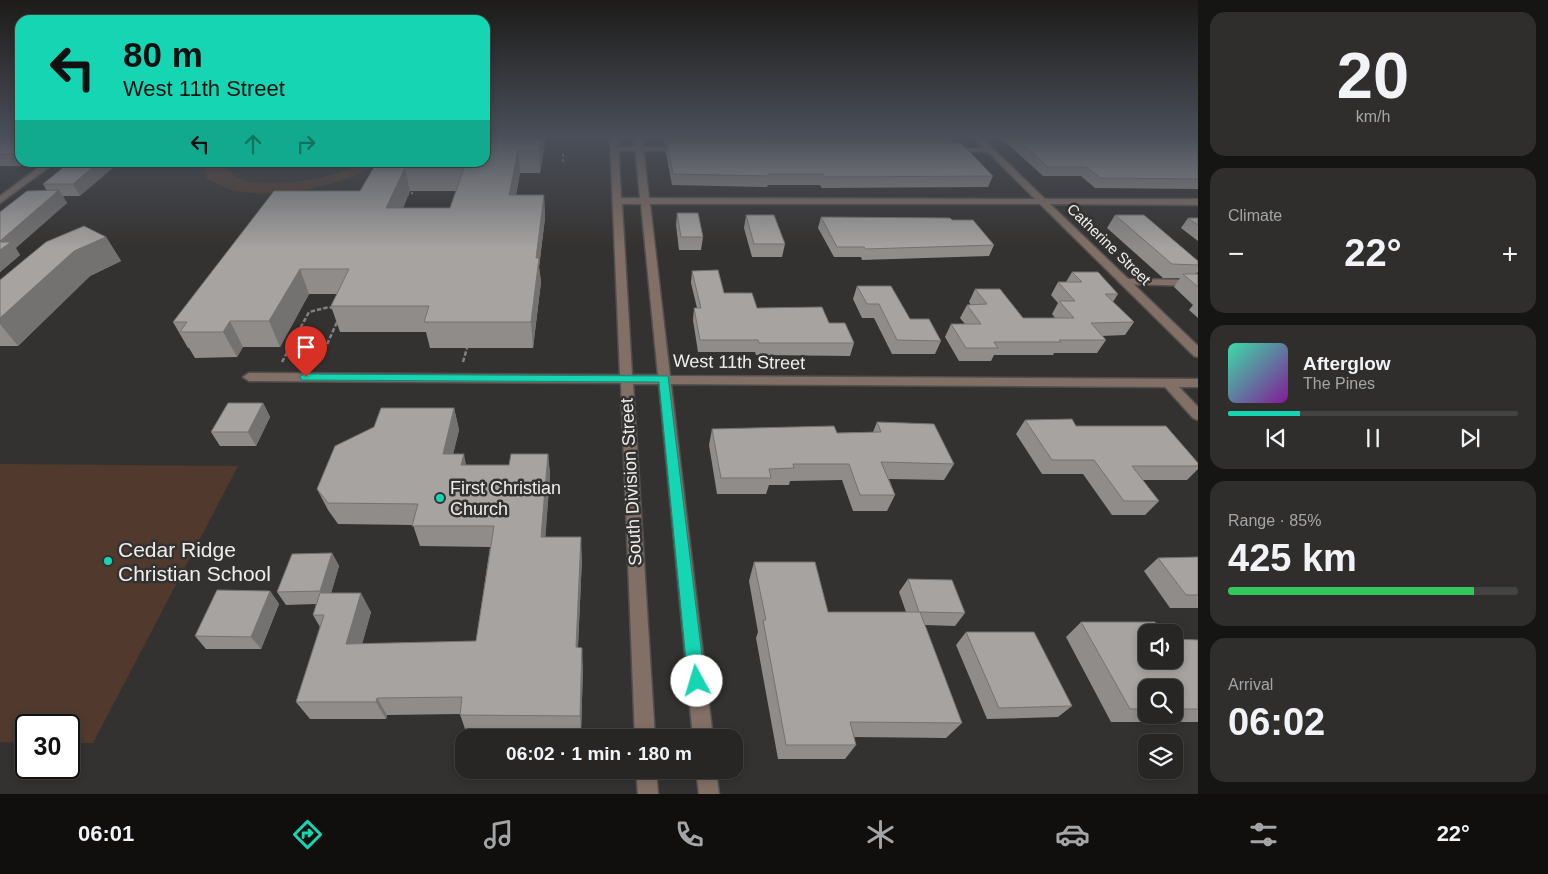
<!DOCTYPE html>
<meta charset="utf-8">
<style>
body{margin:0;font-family:Helvetica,sans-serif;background:#2f2e2c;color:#f1f3f6;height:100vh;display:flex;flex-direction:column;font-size:19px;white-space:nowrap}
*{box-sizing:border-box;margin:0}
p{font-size:16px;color:#a4a5a6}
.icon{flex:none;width:28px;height:28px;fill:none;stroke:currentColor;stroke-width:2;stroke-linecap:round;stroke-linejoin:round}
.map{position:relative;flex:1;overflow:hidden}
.details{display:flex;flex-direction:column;gap:12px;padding:12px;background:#151514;width:350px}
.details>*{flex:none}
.guide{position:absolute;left:15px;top:15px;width:475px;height:152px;border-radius:15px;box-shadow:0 2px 8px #0003,0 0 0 1px #434341;background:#16d5b3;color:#111;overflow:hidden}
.controls{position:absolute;left:1138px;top:624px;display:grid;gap:10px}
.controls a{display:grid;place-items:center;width:45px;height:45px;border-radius:10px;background:#272624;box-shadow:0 2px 8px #0003,0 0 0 1px #434341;font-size:25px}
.speed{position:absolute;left:15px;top:714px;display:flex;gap:10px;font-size:25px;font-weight:700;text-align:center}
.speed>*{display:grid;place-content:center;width:65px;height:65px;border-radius:50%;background:#272624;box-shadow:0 2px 8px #0003,0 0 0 1px #434341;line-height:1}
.speed .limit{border:2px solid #111;border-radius:8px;background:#fff;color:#111}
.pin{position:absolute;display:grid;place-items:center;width:42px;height:42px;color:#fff;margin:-51px -21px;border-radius:50% 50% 50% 0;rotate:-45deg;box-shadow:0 0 5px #0007}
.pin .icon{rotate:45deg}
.me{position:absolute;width:55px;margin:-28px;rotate:354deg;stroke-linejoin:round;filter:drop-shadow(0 0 4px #0008)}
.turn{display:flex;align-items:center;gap:18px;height:105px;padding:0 25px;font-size:22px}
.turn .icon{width:65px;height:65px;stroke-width:2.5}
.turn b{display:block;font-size:35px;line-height:42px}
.lanes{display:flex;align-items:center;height:48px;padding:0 25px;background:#0003;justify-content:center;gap:25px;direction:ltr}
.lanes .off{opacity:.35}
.big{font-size:38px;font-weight:600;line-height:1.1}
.details .tile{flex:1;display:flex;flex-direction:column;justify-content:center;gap:8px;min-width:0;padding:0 18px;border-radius:15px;background:#2f2e2c}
.details .dial{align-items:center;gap:0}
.dial b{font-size:65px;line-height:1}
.song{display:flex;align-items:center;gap:15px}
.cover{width:60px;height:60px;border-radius:8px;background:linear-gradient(135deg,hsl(160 70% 55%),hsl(290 70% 35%))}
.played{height:5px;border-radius:2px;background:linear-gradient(90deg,#16d5b3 25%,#434341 25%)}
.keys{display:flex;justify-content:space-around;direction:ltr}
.heat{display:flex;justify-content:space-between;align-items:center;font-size:28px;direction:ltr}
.charge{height:8px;border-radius:4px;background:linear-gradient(90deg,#34c759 85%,#434341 0)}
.trip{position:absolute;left:455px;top:729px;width:288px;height:50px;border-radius:15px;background:#272624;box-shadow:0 2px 8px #0003,0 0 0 1px #434341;font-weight:600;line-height:50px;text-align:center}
.tab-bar{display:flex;height:80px;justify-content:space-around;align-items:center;background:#100f0e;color:#a4a5a6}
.tab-bar .icon{width:35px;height:35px}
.tab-bar .on{color:#16d5b3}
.tab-bar b{font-size:22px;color:#f1f3f6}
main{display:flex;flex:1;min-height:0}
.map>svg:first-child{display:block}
.green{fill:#513a2d}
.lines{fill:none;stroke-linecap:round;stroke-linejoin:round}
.service-casing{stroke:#52504e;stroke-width:3}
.minor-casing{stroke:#52504e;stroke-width:3}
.path-far1{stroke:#83817f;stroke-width:2;stroke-dasharray:3 2;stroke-linecap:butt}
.path{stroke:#83817f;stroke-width:2.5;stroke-dasharray:4.5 2;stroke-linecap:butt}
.service{fill:#827066;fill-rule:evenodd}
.minor{fill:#827066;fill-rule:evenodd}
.wall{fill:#8f8c8a;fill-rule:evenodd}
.shaded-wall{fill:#747271}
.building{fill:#a6a3a1;stroke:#747271;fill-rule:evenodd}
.route{fill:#16d5b3;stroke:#0e8a74}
.poi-dot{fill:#16d5b3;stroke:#343230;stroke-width:2}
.labels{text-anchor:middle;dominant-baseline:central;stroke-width:5;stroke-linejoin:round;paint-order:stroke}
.far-street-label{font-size:15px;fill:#f0eeed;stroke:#343230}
.street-label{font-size:18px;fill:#f0eeed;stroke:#343230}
.poi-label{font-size:18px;fill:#f0eeed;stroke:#343230;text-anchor:start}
.near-poi-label{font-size:21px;fill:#f0eeed;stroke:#343230;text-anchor:start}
</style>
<main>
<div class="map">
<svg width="1198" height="794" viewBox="0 0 1198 794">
<rect width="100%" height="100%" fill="#343230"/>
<g class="green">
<path d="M202,163H225C226,166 228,170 231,173C249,191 315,181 337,173C356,167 356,163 378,163C346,187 267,201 228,189C221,186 214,182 207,179Z"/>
<polygon points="0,464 238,466 93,743 69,743 69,725 26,725 26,743 0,742"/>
</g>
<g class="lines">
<g class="service-casing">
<g id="service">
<polygon points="612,147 682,147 686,149 682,151 612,151"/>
<polygon points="949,148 989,148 993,150 989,152 949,152"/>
<polygon points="1126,279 1198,280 1198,286 1122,284 1121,282"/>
</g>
</g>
<g class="minor-casing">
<g id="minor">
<path d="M610,137H618L621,198H640L634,137H642L649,198L1035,199L973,137H981L1045,199H1198V205L1050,204L1198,346V357L1194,356L1040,204H650L670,376L1198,379V387H1179L1198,407V420L1193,418L1165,387L671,384L713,738H693L659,384H633L655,738H635L621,383L249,381L243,377L249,373L620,375ZM622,204H641L658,375H632Z"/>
<polygon points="46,162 56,162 0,203 0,196"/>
<polygon points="636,770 656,770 658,794 638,794"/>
<polygon points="696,770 716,770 719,794 699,794"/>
</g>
</g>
<g class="path-far1">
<polyline points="563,154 563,162"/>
<polyline points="406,195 413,193"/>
</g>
<g class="path">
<polyline points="282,362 309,312 329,307 335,309"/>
<polyline points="319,362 338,320"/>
<polyline points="463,362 467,348"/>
</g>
<use href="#service" class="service"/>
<use href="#minor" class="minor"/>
</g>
<g class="wall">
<polygon points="0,137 20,137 20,162 26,162 21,166 0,166"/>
<path d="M485,137H546L540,173H520L516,195H544L545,218L539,267L541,282L533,348H430L426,332H340L331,306L337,294H309L280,347H243L237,357L195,358L189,348H188L173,322L360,191L377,162ZM410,191H456L450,208H403Z"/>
<polygon points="663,137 951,137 952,138 950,143 993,176 988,187 822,188 820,185 768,185 767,187 672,185 666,153 667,145 665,145"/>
<polygon points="1000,137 1194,137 1198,140 1198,189 1095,188 1081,176 1043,176"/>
<polygon points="70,162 80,196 63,196 67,203 15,248 20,255 0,272 0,212 47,191 43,184"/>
<polygon points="677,213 703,237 701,250 679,250 676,225"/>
<polygon points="746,215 785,244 782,257 752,257 744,228"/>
<polygon points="1115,215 1198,261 1198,272 1196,274 1198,274 1198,318 1189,310 1193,305 1174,287 1180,278 1163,278 1107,228"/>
<polygon points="821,217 952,220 994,245 989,256 862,260 861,257 834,257 818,228"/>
<polygon points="1188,218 1198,218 1198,241 1181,228"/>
<polygon points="106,237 121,261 90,276 18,346 0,346 0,280"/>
<polygon points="692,271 724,293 757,308 829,323 854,343 850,356 756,355 755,352 698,352 693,320 694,308 697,308 691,283"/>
<polygon points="1072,272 1118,294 1113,302 1134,322 1125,335 1102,336 1106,340 1097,353 1054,353 1053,355 994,355 991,361 959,361 945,337 951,324 965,324 960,318 967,305 971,305 969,302 975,289 1023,318 1055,318 1052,314 1058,303 1051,295 1058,282 1066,282"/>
<polygon points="857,286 910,319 941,341 935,354 892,354 874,318 862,318 853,299"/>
<polygon points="263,403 270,417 256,446 220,446 211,432"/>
<polygon points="454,408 459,430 453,454 466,465 509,465 548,454 550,475 545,537 582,558 578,647 583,666 581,733 466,732 460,714 387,715 386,719 310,719 296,702 320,627 313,615 316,604 286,605 277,592 332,553 339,566 331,593 371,612 362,644 476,641 490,547 420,546 413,525 338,524 328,510 317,489"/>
<polygon points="1025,420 1076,426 1198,463 1198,469 1187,480 1142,480 1159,501 1145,515 1112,515 1083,474 1042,474 1016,434"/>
<polygon points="877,422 954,464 944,480 889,479 895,495 887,511 853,511 842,480 790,481 789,485 769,485 766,494 717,494 709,445 712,429 837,433 873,432"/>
<polygon points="1198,557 1198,608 1170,608 1144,571 1158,558"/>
<polygon points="754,562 828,612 906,612 899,592 908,579 965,613 955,626 925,625 962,723 946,738 854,737 856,745 845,759 778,759 756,638 758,632 749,581"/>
<polygon points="270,591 279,604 261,649 206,649 195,636"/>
<path d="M1081,622L1146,660L1198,640V722H1111L1066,637ZM1146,688H1174V715H1146Z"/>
<polygon points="966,632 1072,706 1058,717 987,719 956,645"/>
</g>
<g class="shaded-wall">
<polygon points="541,137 546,137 540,173 539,151"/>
<polygon points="20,150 20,162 26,162 21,166 14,154"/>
<polygon points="518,151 520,173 512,218 509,195"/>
<polygon points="99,162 120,162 80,196 73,184"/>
<polygon points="405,168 410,191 392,232 386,208"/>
<polygon points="59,190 67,203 16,248 20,255 0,272 0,241"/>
<polygon points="544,195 545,218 539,267 541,282 533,348 531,322 536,258"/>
<polygon points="106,237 121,261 90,276 18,346 0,324 0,318 74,251"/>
<polygon points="300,269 309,294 280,347 269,321"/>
<polygon points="230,321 243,347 237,357 223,332"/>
<polygon points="263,403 270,417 256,446 248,432"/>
<polygon points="454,408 459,430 448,475 443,454"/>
<polygon points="464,454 468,475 461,465"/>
<polygon points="548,454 550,475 544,557 541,537"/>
<polygon points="581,537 582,558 577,666 576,647"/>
<polygon points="332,553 339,566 328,604 320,591"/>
<polygon points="270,591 279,604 261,649 251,637"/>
<polygon points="361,593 371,612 357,663 346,644"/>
<polygon points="582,648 583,666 581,733 580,716"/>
<polygon points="377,698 387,715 386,719 376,702"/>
</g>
<g class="building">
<polygon points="0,137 20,137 20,150 14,154 0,154"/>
<path d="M485,137H541L539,151H518L509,195H544L536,258H539L531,322H424L429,306H331L349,269H300L269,321H230L223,332H180L187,322H173L274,191H360L377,162H485ZM405,168H464L450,208H386Z"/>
<polygon points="665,137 951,137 952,138"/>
<polygon points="1014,137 1194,137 1198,140 1198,179 1101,178 1086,167 1048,167"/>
<polygon points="667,143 961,143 993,176 825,177 823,174 769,174 769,176 673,174"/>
<polygon points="70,162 99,162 73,184 43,184"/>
<polygon points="59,190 0,241 0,212 27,191"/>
<polygon points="677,213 698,213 703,237 681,237"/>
<polygon points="746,215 774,215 785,244 754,244"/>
<polygon points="1115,215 1144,215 1198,261 1198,265 1172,264"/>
<polygon points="821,217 950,218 952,220 973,220 994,245 866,249 864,247 837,247"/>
<polygon points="1188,218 1198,218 1198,225"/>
<polygon points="84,226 106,237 74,251 0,318 0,280 46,242"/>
<polygon points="0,242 11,242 0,250"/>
<polygon points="718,270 724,293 752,293 757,308 822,307 829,323 845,323 854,343 759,343 758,340 700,340 694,308 701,308 692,271"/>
<polygon points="1072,272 1098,272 1118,294 1105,294 1134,322 1091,323 1106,340 1059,340 1061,342 994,342 998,348 966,348 951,324 981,324 967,305 987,304 975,289 1000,289 1023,318 1074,318 1059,301 1075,301 1058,282 1082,282"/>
<polygon points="1183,274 1198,274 1198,287"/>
<polygon points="857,286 891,286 910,319 929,319 941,341 897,340 879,304 867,304"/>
<polygon points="228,403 263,403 248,432 211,432"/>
<polygon points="381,408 454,408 443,454 464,454 461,465 509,465 511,454 548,454 541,537 581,537 576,647 582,648 580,716 460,715 462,697 377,698 376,702 296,702 324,615 313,615 320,593 361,593 346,644 476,641 494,526 412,526 418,504 328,503 317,489 335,446 374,427"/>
<polygon points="1072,419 1076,426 1166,426 1198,463 1198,466 1132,466 1159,501 1124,501 1094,460 1052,460 1025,420"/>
<polygon points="877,422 934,424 954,464 881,462 895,495 860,495 849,464 793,464 794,468 769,469 771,478 721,478 712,429 834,426 837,433 881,432"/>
<polygon points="332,553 320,591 277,592 292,554"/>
<polygon points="1198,557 1198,595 1186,595 1158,558"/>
<polygon points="754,562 815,562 828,612 920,612 962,723 850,722 856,745 786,745 763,620 766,620"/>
<polygon points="908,579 952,580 965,613 919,612"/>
<polygon points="217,590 270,591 251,637 195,636"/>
<polygon points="1081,622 1155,622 1162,632 1146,632 1146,660 1174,660 1174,639 1198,640 1198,709 1174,709 1174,688 1146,688 1146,709 1130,709"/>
<polygon points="966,632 1034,632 1072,706 999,708"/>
</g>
<linearGradient id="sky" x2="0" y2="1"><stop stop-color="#1d1c1a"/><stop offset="0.55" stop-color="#4a4f59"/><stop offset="1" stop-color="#4a4f59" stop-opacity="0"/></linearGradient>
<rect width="1198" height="249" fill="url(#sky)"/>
<polygon class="route" points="306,374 668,376 705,681 703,687 697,689 691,687 688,681 659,382 302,380 300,377 302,375"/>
<g class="poi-dot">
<circle cx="440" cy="498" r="5"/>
<circle cx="108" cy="561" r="5"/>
</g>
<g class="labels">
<g class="far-street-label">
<text transform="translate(1109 244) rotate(44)">Catherine Street</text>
</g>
<g class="street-label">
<text transform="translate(739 362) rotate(1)">West 11th Street</text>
<text transform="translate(631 482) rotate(-93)">South Division Street</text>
</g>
<g class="poi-label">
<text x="450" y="488">First Christian<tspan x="450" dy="21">Church</tspan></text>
</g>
<g class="near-poi-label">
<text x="118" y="549">Cedar Ridge<tspan x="118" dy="24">Christian School</tspan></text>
</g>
</g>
</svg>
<div class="controls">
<a><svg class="icon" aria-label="sound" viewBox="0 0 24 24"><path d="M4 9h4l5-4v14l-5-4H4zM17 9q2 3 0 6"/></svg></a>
<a><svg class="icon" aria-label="search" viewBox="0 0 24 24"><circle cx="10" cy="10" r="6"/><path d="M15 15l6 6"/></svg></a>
<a><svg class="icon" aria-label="layers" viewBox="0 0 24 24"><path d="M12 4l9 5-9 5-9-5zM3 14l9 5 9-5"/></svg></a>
</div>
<div class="speed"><div class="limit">30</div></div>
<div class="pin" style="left:306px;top:377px;background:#d93025"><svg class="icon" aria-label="arrive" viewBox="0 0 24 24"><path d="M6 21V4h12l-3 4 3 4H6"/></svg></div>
<svg class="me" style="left:697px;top:681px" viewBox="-20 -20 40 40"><circle r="19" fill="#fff"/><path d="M0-13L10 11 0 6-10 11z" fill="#16d5b3"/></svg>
<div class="trip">06:02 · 1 min · 180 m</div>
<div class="guide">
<div class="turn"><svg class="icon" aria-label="left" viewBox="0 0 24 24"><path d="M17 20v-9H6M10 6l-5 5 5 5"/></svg><div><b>80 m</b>West 11th Street</div></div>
<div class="lanes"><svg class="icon" aria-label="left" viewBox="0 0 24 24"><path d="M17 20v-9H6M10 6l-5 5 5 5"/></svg><svg class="icon off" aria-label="ahead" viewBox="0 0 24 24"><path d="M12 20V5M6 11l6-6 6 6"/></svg><svg class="icon off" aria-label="right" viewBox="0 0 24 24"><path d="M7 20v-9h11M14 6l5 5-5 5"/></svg></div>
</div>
</div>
<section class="details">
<div class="tile dial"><b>20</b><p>km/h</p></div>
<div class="tile"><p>Climate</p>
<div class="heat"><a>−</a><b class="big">22°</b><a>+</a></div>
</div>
<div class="tile">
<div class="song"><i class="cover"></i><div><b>Afterglow</b><p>The Pines</p></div></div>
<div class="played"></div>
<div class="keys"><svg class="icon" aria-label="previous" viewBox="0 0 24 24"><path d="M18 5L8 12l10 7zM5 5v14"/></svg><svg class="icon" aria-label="pause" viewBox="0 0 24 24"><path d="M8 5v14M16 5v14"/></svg><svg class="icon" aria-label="next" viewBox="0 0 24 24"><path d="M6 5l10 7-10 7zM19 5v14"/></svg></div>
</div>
<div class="tile"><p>Range · 85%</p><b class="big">425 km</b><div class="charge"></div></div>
<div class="tile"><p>Arrival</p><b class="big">06:02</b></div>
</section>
</main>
<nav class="tab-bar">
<b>06:01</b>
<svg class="icon on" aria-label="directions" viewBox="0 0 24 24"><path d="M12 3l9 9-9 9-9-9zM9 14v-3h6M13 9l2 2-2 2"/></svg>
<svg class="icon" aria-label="music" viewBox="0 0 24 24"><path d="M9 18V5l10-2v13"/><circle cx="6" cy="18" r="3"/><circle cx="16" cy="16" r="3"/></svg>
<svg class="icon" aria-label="phone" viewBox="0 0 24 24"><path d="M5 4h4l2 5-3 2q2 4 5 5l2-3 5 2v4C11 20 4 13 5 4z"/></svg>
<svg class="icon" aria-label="climate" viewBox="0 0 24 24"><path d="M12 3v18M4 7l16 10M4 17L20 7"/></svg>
<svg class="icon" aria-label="car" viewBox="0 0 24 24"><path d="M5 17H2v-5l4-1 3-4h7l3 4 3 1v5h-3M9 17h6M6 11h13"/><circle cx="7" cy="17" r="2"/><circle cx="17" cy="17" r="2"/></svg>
<svg class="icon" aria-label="filters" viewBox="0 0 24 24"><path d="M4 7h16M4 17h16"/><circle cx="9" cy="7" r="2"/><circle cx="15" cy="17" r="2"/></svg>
<b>22°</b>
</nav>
